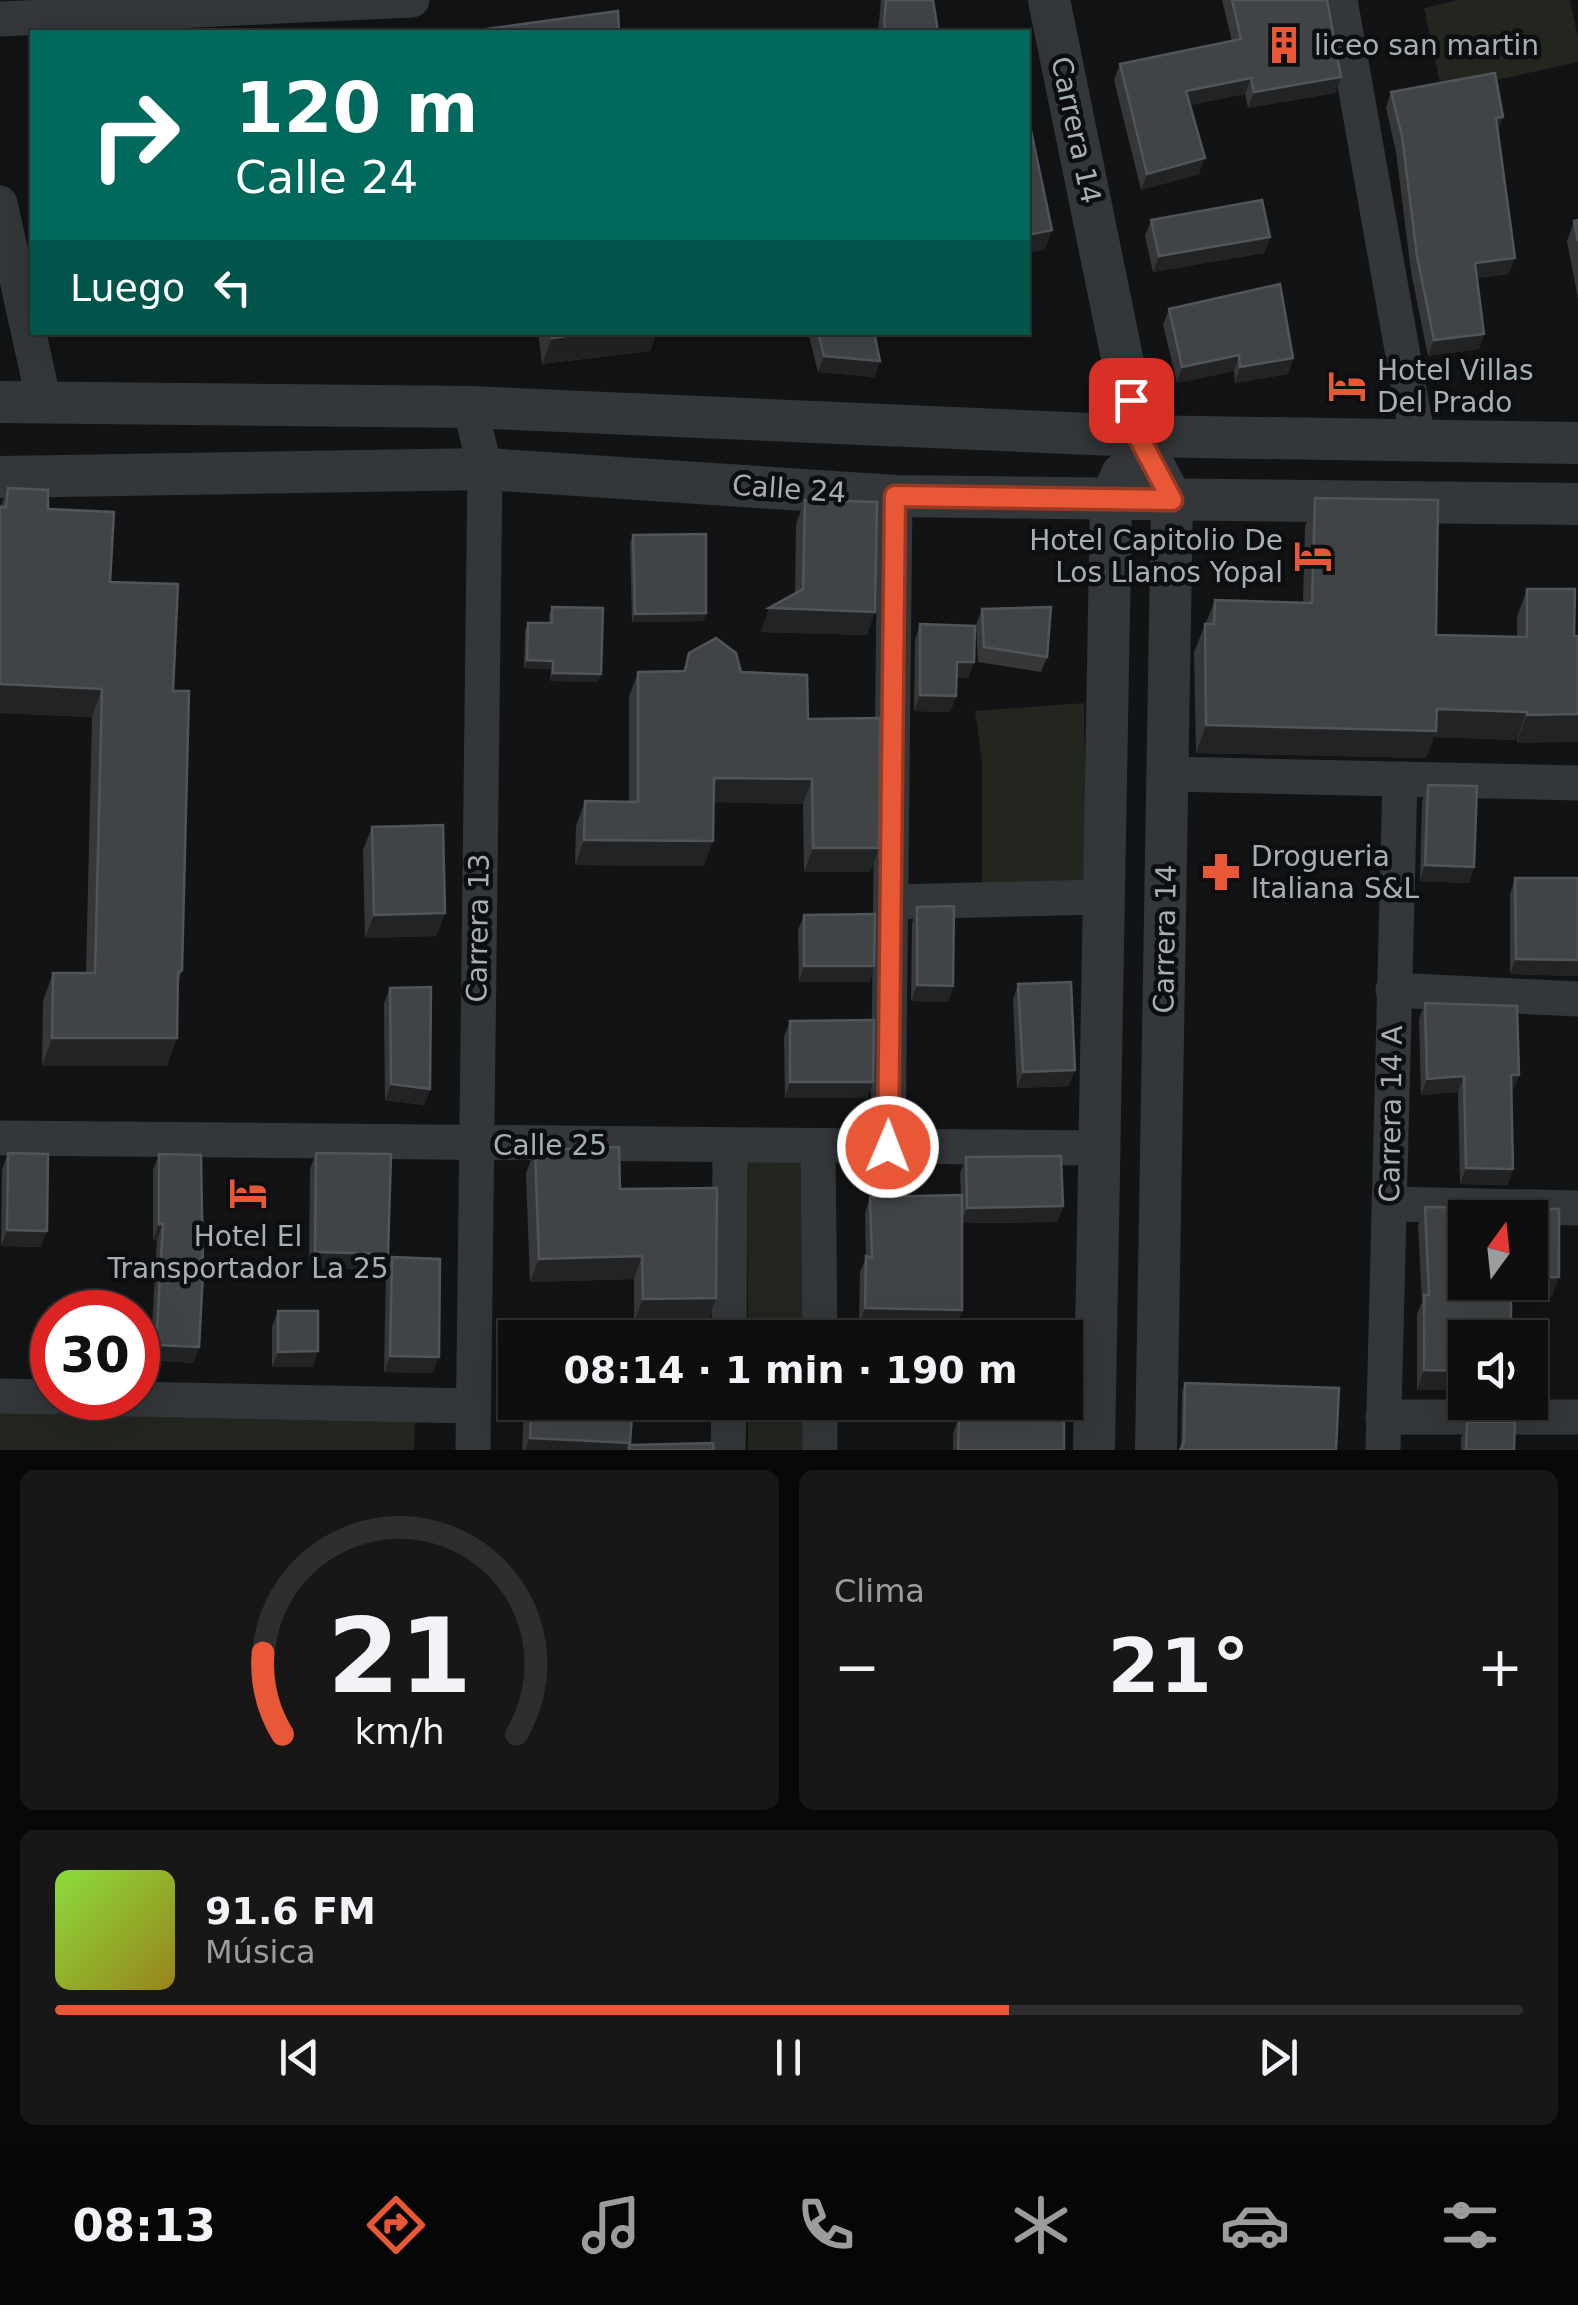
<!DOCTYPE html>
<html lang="es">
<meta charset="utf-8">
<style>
body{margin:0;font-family:"DejaVu Sans",sans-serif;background:#171718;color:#f1f3f6;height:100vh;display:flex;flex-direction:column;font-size:38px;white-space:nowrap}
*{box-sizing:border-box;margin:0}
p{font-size:32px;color:#9b9c9e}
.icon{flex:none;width:55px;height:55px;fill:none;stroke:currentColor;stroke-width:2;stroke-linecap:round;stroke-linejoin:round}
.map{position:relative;height:1450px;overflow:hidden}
.side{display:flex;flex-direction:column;gap:20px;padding:20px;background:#080808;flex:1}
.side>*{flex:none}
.banner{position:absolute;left:30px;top:30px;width:1000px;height:305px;border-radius:0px;box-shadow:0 10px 40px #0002,0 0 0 2px #2e2e2f;background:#00695c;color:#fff;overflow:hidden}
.needle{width:65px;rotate:15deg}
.buttons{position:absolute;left:1448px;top:1200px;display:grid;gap:20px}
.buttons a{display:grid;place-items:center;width:100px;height:100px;border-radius:0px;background:#0e0e0f;box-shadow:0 10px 40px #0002,0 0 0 2px #2e2e2f;font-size:50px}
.speed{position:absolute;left:30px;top:1290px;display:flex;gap:20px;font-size:50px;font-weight:700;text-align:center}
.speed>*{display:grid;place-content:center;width:130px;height:130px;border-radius:50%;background:#0e0e0f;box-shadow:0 10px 40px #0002,0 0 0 2px #2e2e2f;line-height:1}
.speed .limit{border:15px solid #d22;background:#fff;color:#111}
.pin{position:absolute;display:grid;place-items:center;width:85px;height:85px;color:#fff;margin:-42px;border-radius:20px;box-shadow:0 5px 15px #0006}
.me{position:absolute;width:110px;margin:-55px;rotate:1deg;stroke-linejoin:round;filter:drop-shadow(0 0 8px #0008)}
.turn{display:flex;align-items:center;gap:35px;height:210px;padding:0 40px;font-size:45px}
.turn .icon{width:130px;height:130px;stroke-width:2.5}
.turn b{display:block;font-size:70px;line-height:85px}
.then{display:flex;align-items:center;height:95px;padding:0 40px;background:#0003;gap:20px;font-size:38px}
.big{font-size:75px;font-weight:800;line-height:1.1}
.side .widget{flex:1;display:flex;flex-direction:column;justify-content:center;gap:15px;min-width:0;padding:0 35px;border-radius:15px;background:#171718}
.side .dial{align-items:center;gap:0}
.dial svg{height:260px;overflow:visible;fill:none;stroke:#2e2e2f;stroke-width:7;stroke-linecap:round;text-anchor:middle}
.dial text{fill:#f1f3f6;stroke:none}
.song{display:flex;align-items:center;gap:30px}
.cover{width:120px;height:120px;border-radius:15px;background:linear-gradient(135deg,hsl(90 70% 55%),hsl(50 70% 35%))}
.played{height:10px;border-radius:5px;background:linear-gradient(90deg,#e85836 65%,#2e2e2f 65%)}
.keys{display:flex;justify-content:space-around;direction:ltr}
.heat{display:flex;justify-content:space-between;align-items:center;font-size:55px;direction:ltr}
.side .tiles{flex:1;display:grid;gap:20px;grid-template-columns:1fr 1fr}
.widget:last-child{grid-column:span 2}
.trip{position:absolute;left:498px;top:1320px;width:585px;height:100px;border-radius:0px;background:#0e0e0f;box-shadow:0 10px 40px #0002,0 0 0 2px #2e2e2f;font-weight:800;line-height:100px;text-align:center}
.tabs{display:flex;height:160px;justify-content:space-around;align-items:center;background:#060606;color:#9b9c9e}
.tabs .icon{width:70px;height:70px}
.tabs .current{color:#e85836}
.tabs b{font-size:45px;color:#f1f3f6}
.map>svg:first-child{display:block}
.green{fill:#22261f}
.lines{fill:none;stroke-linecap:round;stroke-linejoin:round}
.minor{stroke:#333739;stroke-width:35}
.tertiary{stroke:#333739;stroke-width:42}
.wall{fill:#353739}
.shaded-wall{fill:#222325}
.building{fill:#414446;stroke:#515558;stroke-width:2.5}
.route-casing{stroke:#973923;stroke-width:25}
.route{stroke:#e85836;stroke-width:18}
.labels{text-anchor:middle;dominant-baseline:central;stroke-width:9;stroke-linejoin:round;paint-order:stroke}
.poi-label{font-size:28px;fill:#a4b0b4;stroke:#0d0e0f;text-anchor:start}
.street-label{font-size:28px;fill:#a4b0b4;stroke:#0d0e0f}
</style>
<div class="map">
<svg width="1578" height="1450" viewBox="0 0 1578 1450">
<rect width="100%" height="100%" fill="#121314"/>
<g class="green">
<polygon points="1458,0 1570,0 1578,38 1578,62 1442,92 1424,8"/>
<polygon points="1084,703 1087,887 982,883 982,761 975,711"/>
<polygon points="747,1157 809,1158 811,1337 748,1337"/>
<rect x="748" y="1403" width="64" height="47"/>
<polygon points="0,1408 415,1418 414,1450 0,1450"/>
</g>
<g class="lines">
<g class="minor">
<polyline points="1340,0 1418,440"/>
<polyline points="0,19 412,0"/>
<polyline points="0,203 44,402"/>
<polyline points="470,407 485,469 473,1450"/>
<polyline points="1168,774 1578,783"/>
<polyline points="891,902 1104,897"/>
<polyline points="1393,990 1578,999"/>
<polyline points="0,1138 1099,1148"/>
<polyline points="818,1147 820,1338"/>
<polyline points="888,1147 895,496"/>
<polyline points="1390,1204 1578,1208"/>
<polyline points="729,1338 730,1146"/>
<polyline points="0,1396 52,1397"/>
<polyline points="83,1398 473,1406"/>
<polyline points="820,1402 820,1450"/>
<polyline points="1383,1417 1578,1417"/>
<polyline points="728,1450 729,1402"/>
<polyline points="1383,1450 1400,779"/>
</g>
<g class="tertiary">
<polyline points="1049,0 1138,436 1172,500 1156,1450"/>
<polyline points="0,402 470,407 1138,436 1578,443"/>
<polyline points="0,477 485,469 895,496 1578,504"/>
<polyline points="1094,1450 1111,500 1122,474"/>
</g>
</g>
<g class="wall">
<polygon points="881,0 933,0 938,32 878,32"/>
<polygon points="1222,0 1327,0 1341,77 1335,93 1248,108 1245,94 1190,105 1199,174 1141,190 1114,80 1120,64 1232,41"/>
<polygon points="1391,92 1503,117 1498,131 1509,274 1477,278 1484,334 1479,349 1428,356 1411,272 1396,152 1386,108"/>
<polygon points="1151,220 1270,237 1264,253 1153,272 1145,236"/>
<polygon points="1578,220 1578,299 1567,241 1574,221"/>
<polygon points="1169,309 1293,358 1288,374 1235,383 1234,371 1177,383 1163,325"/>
<polygon points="538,332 657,332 650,351 542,364"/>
<polygon points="808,332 874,332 875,377 818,372"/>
<polygon points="8,488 48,509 110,582 173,691 182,970 178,984 167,1066 42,1066 43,1001 53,973 86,973 92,717 0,713 0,507"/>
<polygon points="1315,498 1436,635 1517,637 1517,617 1527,589 1575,589 1517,743 1517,740 1434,737 1426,758 1196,753 1194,652 1215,600 1303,602 1305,526"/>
<polygon points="805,500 867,635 761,632 769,608 795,594 796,524"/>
<polygon points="633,535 704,621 632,622 630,543"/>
<polygon points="552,607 598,682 550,681 551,669 524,668 525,631 528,623 549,623 549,615"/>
<polygon points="982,609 1047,657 1041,672 978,662 976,625"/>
<polygon points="920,624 974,662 968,678 956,678 956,696 950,712 914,711 915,640"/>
<polygon points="689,653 741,672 808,719 879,848 870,872 804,872 803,804 714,802 704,866 575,865 576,826 585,801 629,802 629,697 638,672 683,671"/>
<polygon points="1428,785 1474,867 1469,883 1420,881 1422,801"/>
<polygon points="372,827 445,913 436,936 365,938 363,850"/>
<polygon points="1515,878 1578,878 1578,976 1510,974 1510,894"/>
<polygon points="917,907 953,986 948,1002 911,1001 912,923"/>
<polygon points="804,915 874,966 869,982 799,982 798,930"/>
<polygon points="1018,984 1069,1086 1017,1088 1013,1000"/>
<polygon points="390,988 430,1089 424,1105 385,1100 384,1003"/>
<polygon points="1425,1003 1513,1091 1511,1091 1508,1185 1460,1184 1458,1092 1421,1095 1419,1019"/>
<polygon points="790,1021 873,1082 867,1098 785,1098 784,1037"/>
<polygon points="535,1150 620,1189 716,1298 708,1321 634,1322 634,1279 530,1282 526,1173"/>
<polygon points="8,1153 41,1247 1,1246 2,1169"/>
<polygon points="316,1153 388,1254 382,1269 309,1268 310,1169"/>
<polygon points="159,1154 199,1347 193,1363 150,1360 157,1240 153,1240 153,1170"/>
<polygon points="966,1157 1063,1206 1057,1222 962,1223 962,1310 957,1326 859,1324 860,1272 866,1258 865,1213 870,1197 961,1195 960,1173"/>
<polygon points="1425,1207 1552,1297 1511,1297 1465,1338 1465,1396 1462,1396 1463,1390 1417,1390 1417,1314 1422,1302 1418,1226"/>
<polygon points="392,1257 433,1373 384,1372 386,1273"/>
<polygon points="278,1311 313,1367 272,1367 272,1327"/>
<polygon points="1185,1383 1339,1388 1181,1449 1182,1391"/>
<polygon points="524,1402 633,1402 629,1445 714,1450 522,1450"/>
<polygon points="959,1417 1064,1450 953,1450 953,1433"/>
<polygon points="1467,1422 1514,1450 1461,1450 1461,1438"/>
</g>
<g class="shaded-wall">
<polygon points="1341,77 1335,93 1248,108 1254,92"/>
<polygon points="1251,78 1245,94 1180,107 1186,91"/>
<polygon points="1503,117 1498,132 1496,118"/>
<polygon points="1205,158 1199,174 1141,190 1147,174"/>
<polygon points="1052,230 1045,250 1028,253 1028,235"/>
<polygon points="1270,237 1264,253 1153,272 1159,256"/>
<polygon points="1515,258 1509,274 1469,279 1475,263"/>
<polygon points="592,332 657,332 650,351 542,364 552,338"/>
<polygon points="1484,334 1479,349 1428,356 1434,340"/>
<polygon points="1239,355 1234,371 1177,383 1182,367"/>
<polygon points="824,356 880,361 875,377 818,372"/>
<polygon points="1293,358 1288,374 1235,383 1240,367"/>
<polygon points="769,608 875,612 867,635 761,632"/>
<polygon points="706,613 704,621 632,622 635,614"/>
<polygon points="527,660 553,661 551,669 524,668"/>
<polygon points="957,662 974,662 968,678 951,678"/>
<polygon points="553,673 601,674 598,682 550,681"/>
<polygon points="0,684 102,689 92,717 0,713"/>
<polygon points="920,695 956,696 950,712 914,711"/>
<polygon points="1437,709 1527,712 1517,740 1434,737 1426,758 1196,753 1206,725"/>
<polygon points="1578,714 1578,742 1517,743 1527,715"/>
<polygon points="714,778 812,779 803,804 705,802"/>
<polygon points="584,840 713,841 704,866 575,865"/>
<polygon points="813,848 879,848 870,872 804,872"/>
<polygon points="1425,865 1474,867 1469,883 1420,881"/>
<polygon points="445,913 436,936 365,938 374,915"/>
<polygon points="1516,959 1578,960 1578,976 1510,974"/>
<polygon points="804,966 874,966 869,982 799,982"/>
<polygon points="917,985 953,986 948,1002 911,1001"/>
<polygon points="52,1038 177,1038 167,1066 42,1066"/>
<polygon points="1075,1070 1069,1086 1017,1088 1023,1072"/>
<polygon points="1511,1075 1519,1075 1513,1091 1505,1091"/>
<polygon points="1464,1076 1458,1092 1421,1095 1427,1079"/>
<polygon points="790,1082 873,1082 867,1098 785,1098"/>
<polygon points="391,1084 430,1089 424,1105 385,1100"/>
<polygon points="1466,1168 1513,1169 1508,1185 1460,1184"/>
<polygon points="1063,1206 1057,1222 961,1223 967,1208"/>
<polygon points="159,1224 163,1224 157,1240 153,1240"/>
<polygon points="7,1230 47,1231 41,1247 1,1246"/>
<polygon points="315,1252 388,1254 382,1269 309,1268"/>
<polygon points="642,1256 634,1279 530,1282 539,1259"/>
<polygon points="1559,1277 1552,1297 1504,1297 1510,1282 1530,1282 1530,1278"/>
<polygon points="716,1298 708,1321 634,1322 643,1299"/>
<polygon points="865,1308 962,1310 957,1326 859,1324"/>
<polygon points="156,1345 199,1347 193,1363 150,1360"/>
<polygon points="318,1351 313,1367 272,1367 278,1352"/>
<polygon points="390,1356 439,1357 433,1373 384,1372"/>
<polygon points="1424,1370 1465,1371 1465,1383 1463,1390 1417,1390"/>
<polygon points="530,1438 630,1443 627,1450 525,1450"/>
</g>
<g class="building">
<polygon points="886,0 933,0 938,32 887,32 884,24"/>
<polygon points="1232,0 1327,0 1341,77 1254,92 1251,78 1186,91 1205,158 1147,174 1120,64 1241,39"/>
<polygon points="618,11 619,32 464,32"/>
<polygon points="1495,73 1503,117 1496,118 1515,258 1475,263 1484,334 1434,340 1417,256 1402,136 1391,92"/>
<polygon points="1028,116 1052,230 1028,235"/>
<polygon points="1262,200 1270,237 1159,256 1151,220"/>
<polygon points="1578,220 1578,241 1574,221"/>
<polygon points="1280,284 1293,358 1240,367 1239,355 1182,367 1169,309"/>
<polygon points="552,332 592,332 552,338"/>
<polygon points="818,332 874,332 880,361 824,356"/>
<polygon points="8,488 48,490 48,509 114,512 110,582 178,584 173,691 189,691 182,970 178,973 177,1038 52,1038 53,973 95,973 102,689 0,684 0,507 6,507"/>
<polygon points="1315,498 1438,500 1436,635 1527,637 1527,589 1575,589 1574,636 1578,636 1578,714 1527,715 1527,712 1437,709 1436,731 1206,725 1205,624 1214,624 1215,600 1312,603"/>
<polygon points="805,500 877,502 875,612 769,608 803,589"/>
<polygon points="706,534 706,613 635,614 633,535"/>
<polygon points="552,607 603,608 601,674 553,673 553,661 527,660 528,623 552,623"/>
<polygon points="1051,607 1047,657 984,647 982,609"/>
<polygon points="920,624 975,626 974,662 957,662 956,696 920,695"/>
<polygon points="716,638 736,653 741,672 807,675 808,719 880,718 879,848 813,848 812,779 714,778 713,841 584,840 585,801 638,802 638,672 685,671 689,653"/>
<polygon points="1428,785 1477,786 1474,867 1425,865"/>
<polygon points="443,825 445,913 374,915 372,827"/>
<polygon points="1515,878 1578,878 1578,960 1516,959"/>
<polygon points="954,906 953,986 917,985 917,907"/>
<polygon points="875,914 874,966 804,966 804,915"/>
<polygon points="1071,982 1075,1070 1023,1072 1018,984"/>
<polygon points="431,987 430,1089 391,1084 390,988"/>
<polygon points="1425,1003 1517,1006 1519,1075 1511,1075 1513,1169 1466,1168 1464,1076 1427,1079"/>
<polygon points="874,1020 873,1082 790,1082 790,1021"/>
<polygon points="619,1147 620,1189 717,1188 716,1298 643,1299 642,1256 539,1259 535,1150"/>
<polygon points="8,1153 48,1154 47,1231 7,1230"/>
<polygon points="316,1153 391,1154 388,1254 315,1252"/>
<polygon points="159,1154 201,1155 203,1273 199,1347 156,1345 163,1224 159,1224"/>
<polygon points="1061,1156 1063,1206 967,1208 966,1157"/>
<polygon points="962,1195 962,1310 865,1308 866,1256 872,1258 870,1197"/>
<polygon points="1425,1207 1559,1209 1559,1277 1530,1278 1530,1218 1465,1218 1465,1282 1511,1282 1511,1338 1465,1338 1465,1371 1424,1370 1424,1295 1429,1295"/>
<polygon points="392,1257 440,1259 439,1357 390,1356"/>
<polygon points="278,1311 318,1311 318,1351 278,1352"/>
<polygon points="1185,1383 1339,1388 1336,1450 1180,1450 1184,1442"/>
<polygon points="532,1402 633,1402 630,1443 530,1438"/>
<polygon points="959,1417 1064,1420 1064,1450 958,1450"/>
<polygon points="1467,1422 1515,1422 1514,1450 1466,1450"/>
<polygon points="713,1443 714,1450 629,1450 629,1445"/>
</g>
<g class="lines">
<g class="route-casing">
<polyline id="route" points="888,1147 895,496 1172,500 1138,436 1131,400"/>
</g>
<use href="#route" class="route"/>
</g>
<defs>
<g id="building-bare" transform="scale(3)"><path d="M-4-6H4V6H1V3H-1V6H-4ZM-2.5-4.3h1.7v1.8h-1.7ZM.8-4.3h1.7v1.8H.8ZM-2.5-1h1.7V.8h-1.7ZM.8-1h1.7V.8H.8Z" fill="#e85836" stroke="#0d0e0f" stroke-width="2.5" paint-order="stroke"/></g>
<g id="hotel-bare" transform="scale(3)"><path d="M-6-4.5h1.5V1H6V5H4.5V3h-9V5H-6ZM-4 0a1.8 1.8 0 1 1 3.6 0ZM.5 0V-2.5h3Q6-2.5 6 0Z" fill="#e85836" stroke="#0d0e0f" stroke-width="2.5" paint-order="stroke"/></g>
<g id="pharmacy-bare" transform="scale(3)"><path d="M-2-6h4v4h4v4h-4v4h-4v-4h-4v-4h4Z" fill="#e85836" stroke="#0d0e0f" stroke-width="2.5" paint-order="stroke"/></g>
</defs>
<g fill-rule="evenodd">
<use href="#building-bare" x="1284" y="45"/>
<use href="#hotel-bare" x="1347" y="386"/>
<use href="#hotel-bare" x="1313" y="556"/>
<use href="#pharmacy-bare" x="1221" y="872"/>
<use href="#hotel-bare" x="248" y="1193"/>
</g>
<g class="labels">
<g class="poi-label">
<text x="1314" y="45">liceo san martin</text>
<text x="1377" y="370">Hotel Villas<tspan x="1377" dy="32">Del Prado</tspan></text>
<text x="1283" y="540" text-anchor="end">Hotel Capitolio De<tspan x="1283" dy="32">Los Llanos Yopal</tspan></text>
<text x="1251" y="856">Drogueria<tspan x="1251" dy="32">Italiana S&amp;L</tspan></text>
<text x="248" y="1236" text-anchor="middle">Hotel El<tspan x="248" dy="32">Transportador La 25</tspan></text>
</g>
<g class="street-label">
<text transform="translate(1076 130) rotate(78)">Carrera 14</text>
<text transform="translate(789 489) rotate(4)">Calle 24</text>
<text transform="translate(478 928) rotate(-89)">Carrera 13</text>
<text transform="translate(1165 939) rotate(-89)">Carrera 14</text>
<text transform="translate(1391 1114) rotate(-89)">Carrera 14 A</text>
<text x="550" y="1145">Calle 25</text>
</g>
</g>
</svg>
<div class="buttons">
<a><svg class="needle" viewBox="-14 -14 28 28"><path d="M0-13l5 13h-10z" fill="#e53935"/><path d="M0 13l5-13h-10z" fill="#9b9c9e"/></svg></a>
<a><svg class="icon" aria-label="sound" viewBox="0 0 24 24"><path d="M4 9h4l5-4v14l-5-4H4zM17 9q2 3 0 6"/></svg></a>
</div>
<div class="speed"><div class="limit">30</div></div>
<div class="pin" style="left:1131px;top:400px;background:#d93025"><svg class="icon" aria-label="arrive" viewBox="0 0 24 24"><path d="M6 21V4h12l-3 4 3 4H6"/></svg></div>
<svg class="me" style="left:888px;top:1147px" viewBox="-20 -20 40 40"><circle r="17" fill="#e85836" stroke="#fff" stroke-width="3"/><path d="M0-11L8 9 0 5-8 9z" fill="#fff"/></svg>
<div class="trip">08:14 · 1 min · 190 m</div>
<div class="banner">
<div class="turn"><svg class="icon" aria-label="right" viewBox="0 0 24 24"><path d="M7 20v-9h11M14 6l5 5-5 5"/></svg><div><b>120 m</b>Calle 24</div></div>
<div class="then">Luego<svg class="icon" aria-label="left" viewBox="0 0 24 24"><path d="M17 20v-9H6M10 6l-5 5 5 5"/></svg></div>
</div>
</div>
<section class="side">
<div class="tiles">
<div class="widget dial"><svg viewBox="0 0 100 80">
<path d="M14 69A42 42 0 1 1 86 69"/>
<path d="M14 69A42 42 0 0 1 8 44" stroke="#e85836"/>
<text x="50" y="56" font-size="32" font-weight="700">21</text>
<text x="50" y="72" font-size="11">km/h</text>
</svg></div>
<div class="widget"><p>Clima</p>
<div class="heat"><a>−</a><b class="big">21°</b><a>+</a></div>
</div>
<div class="widget">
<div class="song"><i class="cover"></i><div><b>91.6 FM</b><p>Música</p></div></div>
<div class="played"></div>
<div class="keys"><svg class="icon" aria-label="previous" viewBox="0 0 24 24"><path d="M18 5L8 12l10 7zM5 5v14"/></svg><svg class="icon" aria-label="pause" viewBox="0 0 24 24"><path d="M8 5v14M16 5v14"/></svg><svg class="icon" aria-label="next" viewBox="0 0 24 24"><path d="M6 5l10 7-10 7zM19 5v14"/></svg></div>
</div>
</div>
</section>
<nav class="tabs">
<b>08:13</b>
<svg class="icon current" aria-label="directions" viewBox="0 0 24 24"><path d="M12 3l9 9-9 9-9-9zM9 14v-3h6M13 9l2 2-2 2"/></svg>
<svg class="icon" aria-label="music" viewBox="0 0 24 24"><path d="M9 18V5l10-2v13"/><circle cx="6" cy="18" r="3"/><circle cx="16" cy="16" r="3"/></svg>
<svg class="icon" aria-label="phone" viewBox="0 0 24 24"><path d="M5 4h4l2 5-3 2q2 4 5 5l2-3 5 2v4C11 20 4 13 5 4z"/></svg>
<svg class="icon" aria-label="climate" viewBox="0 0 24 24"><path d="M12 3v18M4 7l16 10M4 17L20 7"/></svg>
<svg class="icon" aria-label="car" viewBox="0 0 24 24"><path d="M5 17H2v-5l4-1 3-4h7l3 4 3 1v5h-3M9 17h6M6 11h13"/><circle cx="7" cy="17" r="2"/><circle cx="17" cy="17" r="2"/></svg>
<svg class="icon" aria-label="filters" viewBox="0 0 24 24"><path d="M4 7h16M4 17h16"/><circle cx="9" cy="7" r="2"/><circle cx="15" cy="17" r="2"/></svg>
</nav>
